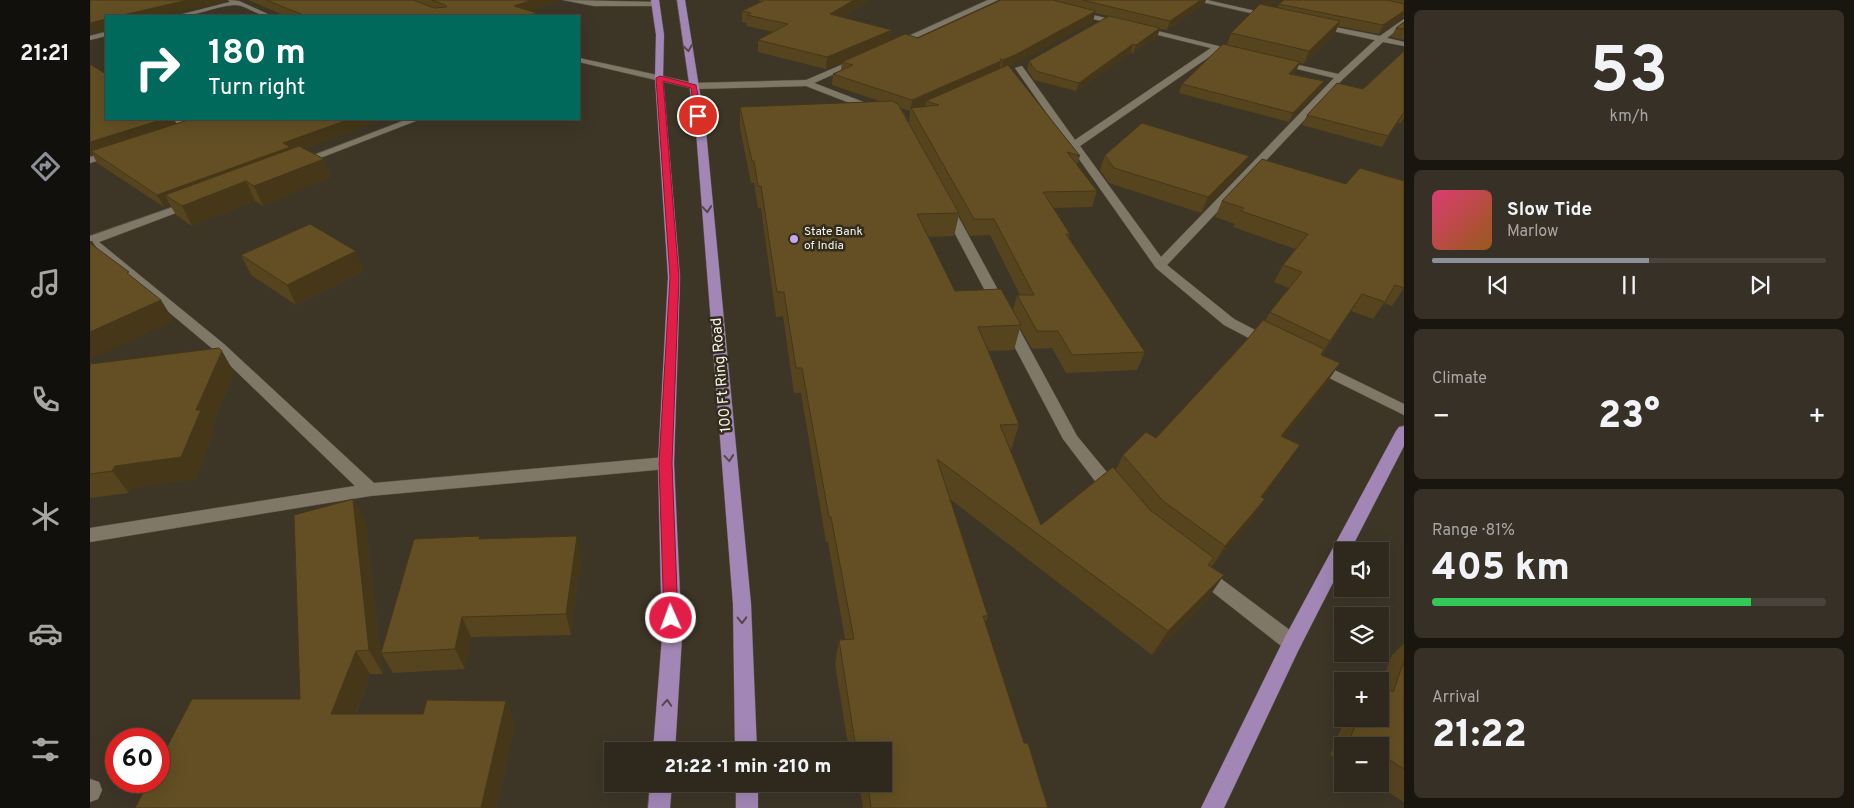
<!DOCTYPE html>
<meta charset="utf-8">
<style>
body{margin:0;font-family:Overpass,sans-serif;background:#363026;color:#f1f3f6;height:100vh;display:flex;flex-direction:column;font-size:19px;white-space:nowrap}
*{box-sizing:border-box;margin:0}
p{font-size:16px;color:#a7a6a4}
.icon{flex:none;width:28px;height:28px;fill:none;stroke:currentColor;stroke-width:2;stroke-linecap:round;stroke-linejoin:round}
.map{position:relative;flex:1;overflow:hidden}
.side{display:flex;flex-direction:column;gap:10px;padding:10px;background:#191610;width:450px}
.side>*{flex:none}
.banner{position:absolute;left:15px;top:15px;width:475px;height:105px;border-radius:0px;box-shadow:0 5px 20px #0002,0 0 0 1px #49443b;background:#00695c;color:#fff;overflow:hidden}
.tools{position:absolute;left:1244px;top:542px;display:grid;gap:10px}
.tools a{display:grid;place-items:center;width:55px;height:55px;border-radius:0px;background:#2e281d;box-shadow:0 5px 20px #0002,0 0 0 1px #49443b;font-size:25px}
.speed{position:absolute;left:15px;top:728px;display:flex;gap:10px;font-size:25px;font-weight:700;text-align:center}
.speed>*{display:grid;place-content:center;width:65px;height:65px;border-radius:50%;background:#2e281d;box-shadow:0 5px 20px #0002,0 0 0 1px #49443b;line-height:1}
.speed .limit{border:8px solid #d22;background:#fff;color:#111}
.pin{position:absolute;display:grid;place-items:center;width:42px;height:42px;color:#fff;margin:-21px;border:2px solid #fff;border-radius:50%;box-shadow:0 1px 5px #0007}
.me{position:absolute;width:55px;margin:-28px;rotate:358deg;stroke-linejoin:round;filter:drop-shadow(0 0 4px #0008)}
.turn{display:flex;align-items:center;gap:18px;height:105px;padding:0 20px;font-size:22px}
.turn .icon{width:65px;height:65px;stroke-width:2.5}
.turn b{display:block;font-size:35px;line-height:42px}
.big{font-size:38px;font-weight:800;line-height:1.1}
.side .card{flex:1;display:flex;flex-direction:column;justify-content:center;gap:8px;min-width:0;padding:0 18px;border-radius:8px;background:#363026}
.side .dial{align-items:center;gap:0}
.dial b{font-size:65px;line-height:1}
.song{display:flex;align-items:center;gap:15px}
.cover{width:60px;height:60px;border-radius:8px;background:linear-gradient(135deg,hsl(340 70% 55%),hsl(30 70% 35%))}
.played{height:5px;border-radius:2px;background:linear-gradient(90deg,#8c9099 55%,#49443b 55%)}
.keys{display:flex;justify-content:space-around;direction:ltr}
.heat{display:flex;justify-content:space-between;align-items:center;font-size:28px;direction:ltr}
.charge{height:8px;border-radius:4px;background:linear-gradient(90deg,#34c759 81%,#49443b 0)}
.trip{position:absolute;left:514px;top:742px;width:288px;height:50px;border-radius:0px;background:#2e281d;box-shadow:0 5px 20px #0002,0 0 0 1px #49443b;font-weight:800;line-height:50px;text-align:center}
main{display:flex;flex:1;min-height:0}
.tabs{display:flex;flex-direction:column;width:90px;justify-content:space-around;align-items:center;background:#12100c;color:#a7a6a4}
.tabs .icon{width:35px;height:35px}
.tabs .selected{color:#8c9099}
.tabs b{font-size:22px;color:#f1f3f6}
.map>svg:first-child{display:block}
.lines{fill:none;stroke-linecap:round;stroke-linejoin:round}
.minor-casing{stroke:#5b5548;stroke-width:1}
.major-casing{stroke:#5b5548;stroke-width:1}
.minor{fill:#7f7867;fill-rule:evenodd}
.major{fill:#a287b6;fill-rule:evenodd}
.wall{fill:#55441e;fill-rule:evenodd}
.shaded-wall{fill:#453718}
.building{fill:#634f23;stroke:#453718}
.oneway{stroke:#54474b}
.route{fill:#e11d48;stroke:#92132f}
.poi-dot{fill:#c7a6f0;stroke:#322c1d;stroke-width:2}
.labels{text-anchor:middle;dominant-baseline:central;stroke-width:5;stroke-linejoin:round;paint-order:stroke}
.far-poi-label{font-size:12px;fill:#f7f3ea;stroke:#322c1d;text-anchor:start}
.street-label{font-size:15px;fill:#f7f3ea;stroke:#322c1d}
</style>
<main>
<nav class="tabs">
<b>21:21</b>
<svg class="icon selected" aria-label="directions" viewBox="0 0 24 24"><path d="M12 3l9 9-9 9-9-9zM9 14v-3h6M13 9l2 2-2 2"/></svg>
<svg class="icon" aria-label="music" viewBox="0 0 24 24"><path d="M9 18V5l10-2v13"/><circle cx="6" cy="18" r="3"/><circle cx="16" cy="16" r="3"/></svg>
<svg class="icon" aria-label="phone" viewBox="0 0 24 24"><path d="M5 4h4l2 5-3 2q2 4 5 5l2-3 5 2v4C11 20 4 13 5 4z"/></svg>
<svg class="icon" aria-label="climate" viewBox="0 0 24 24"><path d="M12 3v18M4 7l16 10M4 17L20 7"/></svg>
<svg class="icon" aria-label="car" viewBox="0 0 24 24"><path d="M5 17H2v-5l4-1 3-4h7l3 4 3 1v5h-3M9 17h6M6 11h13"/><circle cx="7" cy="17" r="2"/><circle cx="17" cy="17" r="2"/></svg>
<svg class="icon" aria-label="filters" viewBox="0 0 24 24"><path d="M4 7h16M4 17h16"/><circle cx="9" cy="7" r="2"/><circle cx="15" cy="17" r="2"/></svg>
</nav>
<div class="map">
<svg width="1314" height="808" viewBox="0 0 1314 808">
<rect width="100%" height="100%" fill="#3d3627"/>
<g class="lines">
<g class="minor-casing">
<g id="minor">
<path d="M138,0L149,1L182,16C167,17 156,4 144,5C124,6 106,17 85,16L140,2Z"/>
<polygon points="473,0 566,2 570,4 566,6 504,6"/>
<polygon points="898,0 908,0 808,46 801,44"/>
<polygon points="1103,0 1117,0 1187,16 1183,18"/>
<polygon points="983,10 1152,52 1148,54 1129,50 990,146 1071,257 1244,78 1187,64 1187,60 1248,74 1285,40 1224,27 1224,23 1290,36 1314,19 1314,25 1297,38 1314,42 1314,46 1293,42 1253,79 1077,265 1144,319 1186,341 1188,344 1186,347 1176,347 1134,325 1066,268 925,68 932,66 985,140 1121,48 983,14"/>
<polygon points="16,32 16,36 0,40 0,36"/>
<polygon points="770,57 773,57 773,61 724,83 789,108 789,112 783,112 716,86 604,89 489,62 489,58 604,83 716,80"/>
<polygon points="80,119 91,119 105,128 103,130 97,130"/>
<polygon points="318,119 331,119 212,165 204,165 203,163"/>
<polygon points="25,149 29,150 29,154 0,163 0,157"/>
<polygon points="103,200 109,203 107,205 9,242 134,344 284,483 576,457 582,459 584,463 582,467 576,469 280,496 0,542 0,528 265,486 124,350 0,246 0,236"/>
<polygon points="857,204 863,207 987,436 1030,488 1032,493 1030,498 1024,499 1018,498 973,439 851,207"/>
<polygon points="1226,361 1314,404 1314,415 1221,369 1219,366 1221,363"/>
<polygon points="1112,566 1118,569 1209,637 1212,643 1209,649 1202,652 1195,649 1106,579 1103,574 1106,569"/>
<polygon points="0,779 9,782 12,790 8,799 0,802"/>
</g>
</g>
<g class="major-casing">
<g id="major">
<polygon points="561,0 569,0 574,35 573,78 590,277 584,463 592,637 585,751 563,751 572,637 568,463 578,277 565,78 566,35"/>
<polygon points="587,0 595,0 616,131 661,604 667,751 645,751 643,604 606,131"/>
<polygon points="1314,426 1314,446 1260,551 1252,551 1252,565 1209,649 1134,808 1111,808 1195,637 1306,431 1309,427"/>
<polygon points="560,784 582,784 580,808 558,808"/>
<rect x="646" y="784" width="22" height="24"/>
</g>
</g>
<use href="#minor" class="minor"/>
<use href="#major" class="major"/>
</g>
<g class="wall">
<polygon points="158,0 469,0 469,1 439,11 447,13 447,16 196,16"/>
<polygon points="669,0 778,0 778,2 752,17 801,41 736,69 668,52 668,40 684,32 657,26 657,23 652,22 652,11 670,2"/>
<path d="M911,0H1116L1114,4L1077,30L1070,29L1067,37L1043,53H1041L986,91L944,80L937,70L939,61L1019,16L1005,13L1003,21L919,67L990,156L987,165L1007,191L1002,207L963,208L980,234L979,238L1055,352L1047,370L976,373L962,348L942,349L930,328L924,350L898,351L929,424L921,450H920L951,525L1026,470L1033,455L1066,438L1175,321L1180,312L1199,288L1184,282L1193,265L1205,249L1143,227L1145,224L1125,217L1132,201L1172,159L1314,288L1302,306L1294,303L1283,319L1261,311L1232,355L1250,363L1236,384L1194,438L1195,467L1172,498L1161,521L1121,567L1117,600L1062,655L860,499L898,616L895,623L934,743L958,808H773L769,784H792V751H759L745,664L749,640L755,639L738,542H736L711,393H704L693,316L686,317L671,208H668L664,183H661L650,128V107L792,102L742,85L743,74L751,70L752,62L828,38ZM811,108L820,111L819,122ZM869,215L880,236L900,235L930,295H927L923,310L865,291L838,237L864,236Z"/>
<polygon points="1176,0 1187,0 1178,6 1187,8 1189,4 1194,0 1314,0 1314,18 1313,17 1289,34 1248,26 1245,33 1214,64 1210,63 1206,71 1203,74 1234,81 1230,90 1199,122 1089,93 1092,84 1137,45 1141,33 1173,5"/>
<polygon points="1314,22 1314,40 1301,37 1306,28"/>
<polygon points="1314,51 1314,118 1311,123 1308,123 1292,147 1212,125 1217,115 1273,89"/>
<polygon points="0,64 16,119 84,119 86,124 97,120 94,119 294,119 214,149 234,159 241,177 173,206 165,201 102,226 86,215 80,205 74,207 7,163 3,155 0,156"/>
<polygon points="1015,155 1152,170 1111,213 1019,183 1010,170"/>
<polygon points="151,255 274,271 206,305 161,275"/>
<polygon points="0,364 144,372 122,427 124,431 106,479 41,488 39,493 0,498"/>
<polygon points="263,499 276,523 293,674 280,674 266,714 333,714 416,701 425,723 407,808 210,699"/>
<polygon points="391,539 491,558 481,635 381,637 375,669 303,673 291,653"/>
<polygon points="1314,644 1314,802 1285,784 1290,784 1290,746 1252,746 1252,763 1240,755 1255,719 1290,719 1291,685 1302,655"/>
</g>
<g class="shaded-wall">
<polygon points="98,0 137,0 137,1 73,16 29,16"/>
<polygon points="442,0 469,0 469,1 426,15 424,6"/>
<polygon points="764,0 778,0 778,2 739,24 740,14"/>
<polygon points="1111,0 1116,0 1114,4 1077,30 1080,21"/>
<polygon points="1176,0 1187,0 1171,10 1175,1"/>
<polygon points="1006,11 1003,21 925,64 911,71 913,60"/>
<polygon points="1314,11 1314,15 1313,17 1289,34 1293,25"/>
<polygon points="447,13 447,16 438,16"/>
<polygon points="16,19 16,30 0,34 0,23"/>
<polygon points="1250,21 1245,33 1214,64 1219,51"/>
<polygon points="1070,28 1067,37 1043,53 1046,45"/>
<polygon points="802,30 801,41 736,69 737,57"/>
<polygon points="1043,44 1041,53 986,91 989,83"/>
<polygon points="911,61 909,72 836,101 836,105 822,111 821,109 822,100"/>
<polygon points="1210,62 1206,71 1195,82 1199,74"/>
<polygon points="1234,81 1230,90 1199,122 1203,113"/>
<polygon points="1314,112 1308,123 1292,147 1298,136"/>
<polygon points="74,119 84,119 88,127 1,151 3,155 0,156 0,142"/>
<polygon points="260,119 294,119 203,153 75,195 80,205 74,207 67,195 193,143"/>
<polygon points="1159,156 1152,170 1111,213 1118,197"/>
<polygon points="234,159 241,177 173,206 164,186"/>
<polygon points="156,181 165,201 102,226 92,206"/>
<polygon points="0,241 2,241 15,261 0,244"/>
<polygon points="266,251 274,271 206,305 197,285"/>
<polygon points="1272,294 1261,311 1229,359 1240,341"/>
<polygon points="71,300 84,321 0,360 0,332"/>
<polygon points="132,351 144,372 122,427 124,431 106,479 41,488 39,493 22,471 25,466 106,410"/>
<polygon points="1250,363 1236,384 1178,458 1191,436"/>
<polygon points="1210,445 1195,467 1157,518 1171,497"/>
<polygon points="263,499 276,523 293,674 279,650"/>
<polygon points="1175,499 1161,521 1121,568 1135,546"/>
<polygon points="487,536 491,558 481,635 476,614"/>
<polygon points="1134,575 1117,600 1062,655 1078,631"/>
<polygon points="372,617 381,637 375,669 365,649"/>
<polygon points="266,651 280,674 257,737 241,714"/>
<polygon points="416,701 425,723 407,808 391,808"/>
</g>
<g class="building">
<polygon points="0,0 98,0 29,16 16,16 16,19 0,23"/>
<polygon points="176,0 323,0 344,8 357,7 355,5 342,0 442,0 424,6 447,13 438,16 216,16"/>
<polygon points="672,0 764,0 740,14 802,30 737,57 668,40 698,24 657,15 661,13 652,11 673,1"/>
<polygon points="911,0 963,0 1006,11 927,54 913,60 910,59 911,61 822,100 743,74 763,65 752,62 815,34 828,38"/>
<polygon points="992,0 1111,0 1080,21"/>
<polygon points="1194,0 1297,0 1314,4 1314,11 1293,25 1189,4"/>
<polygon points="1170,4 1250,21 1219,51 1141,33"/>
<polygon points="1019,16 1070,28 1046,45 1043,44 989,83 946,71 939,61"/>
<polygon points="1314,22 1314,29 1306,28"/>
<polygon points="1133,44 1210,62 1199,74 1234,81 1203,113 1092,84"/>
<polygon points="1314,51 1314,112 1298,136 1217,115 1247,83 1273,89"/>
<polygon points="0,64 16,74 16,119 74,119 0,142"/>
<polygon points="918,65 990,156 977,152 1007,191 953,192 980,234 976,234 1055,352 982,355 968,331 947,331 927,295 944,295 904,219 884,219 821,108 849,105 836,101"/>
<polygon points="802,101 808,104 869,213 827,214 865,291 911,289 931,325 888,327 929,424 910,425 951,525 1023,467 1060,510 1124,558 1118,565 1134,575 1078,631 847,459 898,616 893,616 934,743 938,743 958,808 781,808 778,784 792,784 792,751 772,751 771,742 765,742 749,640 764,639 741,517 739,517 712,368 706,368 694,292 687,292 671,186 668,186 664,161 662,161 650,107"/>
<polygon points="101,119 260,119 193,143 200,147 67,195 1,151"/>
<polygon points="1052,123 1159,156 1118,197 1024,168 1015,155"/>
<polygon points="209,146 234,159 164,186 156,181 92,206 75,195"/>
<polygon points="1172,159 1256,184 1270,168 1314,181 1314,288 1305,285 1295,302 1272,294 1240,341 1180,312 1212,272 1193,265 1218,234 1151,211 1154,208 1132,201"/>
<polygon points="220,224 266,251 197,285 151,255"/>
<polygon points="0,243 39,272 37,273 71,300 0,332"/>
<polygon points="1173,320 1234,349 1231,355 1250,363 1191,436 1210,445 1171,497 1175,499 1135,546 1073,501 1033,455 1056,432 1066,438 1155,342"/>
<polygon points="129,348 132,351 106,410 111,410 91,457 25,466 22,471 0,474 0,364"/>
<polygon points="263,499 279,650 266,651 241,714 333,714 337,700 416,701 391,808 45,808 59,781 69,781 69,762 102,699 210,699 204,515"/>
<polygon points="390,536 389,539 487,536 476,614 372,617 365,649 291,653 324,539"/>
<polygon points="1314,661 1314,769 1290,754 1290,746 1277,746 1261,736 1268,719 1290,719 1290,685 1303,692"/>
</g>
<defs><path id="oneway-chevron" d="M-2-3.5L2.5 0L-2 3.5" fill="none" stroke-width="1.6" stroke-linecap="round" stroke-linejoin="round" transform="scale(1.25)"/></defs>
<g class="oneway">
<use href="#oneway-chevron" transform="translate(598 48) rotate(81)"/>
<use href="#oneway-chevron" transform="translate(617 209) rotate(85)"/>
<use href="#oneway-chevron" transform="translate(639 458) rotate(85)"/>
<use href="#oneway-chevron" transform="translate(652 620) rotate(89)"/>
<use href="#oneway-chevron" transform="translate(577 703) rotate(-86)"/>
</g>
<polygon class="route" points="570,76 606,85 612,116 608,118 605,116 601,88 573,81 589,277 582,463 588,618 586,623 581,624 576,623 574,618 569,463 580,277 566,78"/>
<circle class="poi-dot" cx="704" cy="239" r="5"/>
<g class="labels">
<g class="far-poi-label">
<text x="714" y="232">State Bank<tspan x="714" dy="14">of India</tspan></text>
</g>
<g class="street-label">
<text transform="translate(632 375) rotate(-95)">100 Ft Ring Road</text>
</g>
</g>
</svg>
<div class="tools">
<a><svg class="icon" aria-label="sound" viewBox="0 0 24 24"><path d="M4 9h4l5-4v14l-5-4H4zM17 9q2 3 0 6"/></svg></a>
<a><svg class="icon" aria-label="layers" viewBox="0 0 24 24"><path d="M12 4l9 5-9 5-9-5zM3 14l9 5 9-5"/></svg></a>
<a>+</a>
<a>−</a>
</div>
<div class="speed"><div class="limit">60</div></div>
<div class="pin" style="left:608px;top:116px;background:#d93025"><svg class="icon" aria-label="arrive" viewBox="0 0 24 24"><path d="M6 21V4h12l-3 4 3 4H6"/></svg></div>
<svg class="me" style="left:581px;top:618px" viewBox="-20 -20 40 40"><circle r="17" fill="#e11d48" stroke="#fff" stroke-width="3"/><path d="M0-11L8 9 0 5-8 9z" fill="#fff"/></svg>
<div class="trip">21:22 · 1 min · 210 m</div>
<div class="banner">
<div class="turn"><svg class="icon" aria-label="right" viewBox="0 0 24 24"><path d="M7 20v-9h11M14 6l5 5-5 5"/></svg><div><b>180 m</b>Turn right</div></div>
</div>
</div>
<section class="side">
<div class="card dial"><b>53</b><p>km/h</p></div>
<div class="card">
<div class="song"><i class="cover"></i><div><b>Slow Tide</b><p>Marlow</p></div></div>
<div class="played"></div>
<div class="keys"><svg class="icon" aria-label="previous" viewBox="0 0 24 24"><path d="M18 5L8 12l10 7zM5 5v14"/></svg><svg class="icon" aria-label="pause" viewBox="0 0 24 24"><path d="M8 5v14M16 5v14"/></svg><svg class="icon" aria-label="next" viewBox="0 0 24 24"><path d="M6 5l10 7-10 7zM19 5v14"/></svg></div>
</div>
<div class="card"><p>Climate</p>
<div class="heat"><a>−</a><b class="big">23°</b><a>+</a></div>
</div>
<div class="card"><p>Range · 81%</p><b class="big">405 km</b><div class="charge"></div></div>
<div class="card"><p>Arrival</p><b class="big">21:22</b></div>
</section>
</main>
